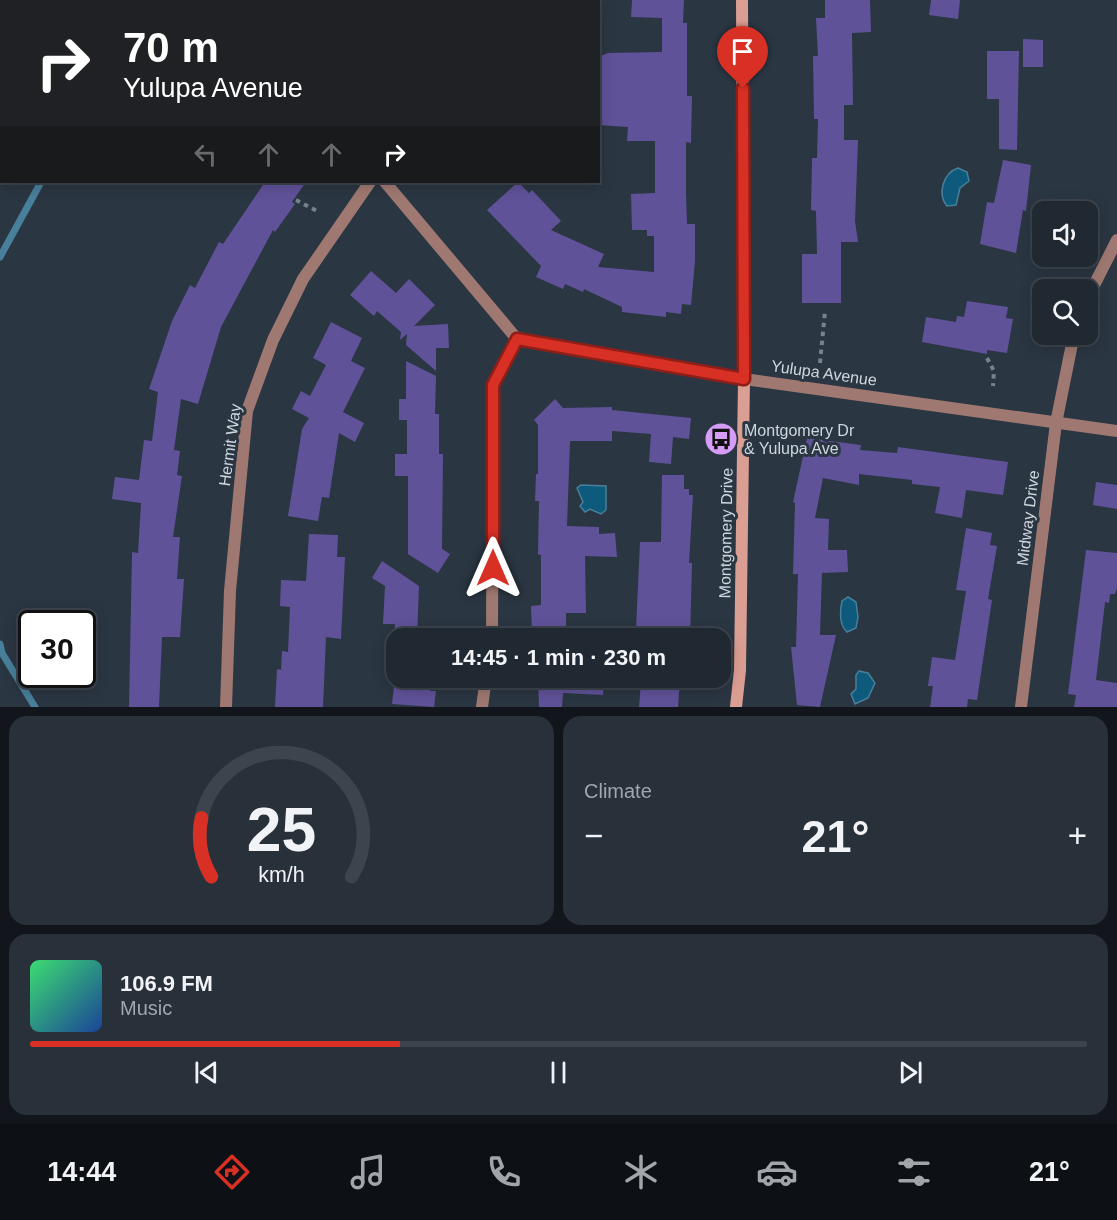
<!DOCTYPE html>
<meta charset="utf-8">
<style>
body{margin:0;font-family:Helvetica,sans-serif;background:#28303a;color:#f1f3f6;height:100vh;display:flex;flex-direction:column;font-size:22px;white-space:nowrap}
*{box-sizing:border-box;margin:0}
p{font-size:20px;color:#a2a6ac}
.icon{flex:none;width:33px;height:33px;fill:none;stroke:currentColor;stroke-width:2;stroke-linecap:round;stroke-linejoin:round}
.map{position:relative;height:707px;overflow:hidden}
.details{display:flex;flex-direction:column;gap:9px;padding:9px;background:#12161c;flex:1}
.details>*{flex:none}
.hud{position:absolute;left:0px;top:0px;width:600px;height:183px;box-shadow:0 3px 15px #0003,0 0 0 2px #3d444d;background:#202124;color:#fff;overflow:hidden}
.fabs{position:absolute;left:1032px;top:201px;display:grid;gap:12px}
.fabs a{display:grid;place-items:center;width:66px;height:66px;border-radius:12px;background:#202832;box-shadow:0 3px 15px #0003,0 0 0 2px #3d444d;font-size:30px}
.speed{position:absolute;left:18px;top:610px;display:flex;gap:12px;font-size:30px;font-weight:700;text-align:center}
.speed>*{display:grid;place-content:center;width:78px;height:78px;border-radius:50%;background:#202832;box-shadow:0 3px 15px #0003,0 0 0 2px #3d444d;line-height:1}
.speed .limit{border:3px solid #111;border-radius:9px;background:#fff;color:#111}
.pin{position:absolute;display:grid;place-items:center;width:51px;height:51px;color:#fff;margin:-62px -26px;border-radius:50% 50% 50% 0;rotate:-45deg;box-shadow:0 0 6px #0007}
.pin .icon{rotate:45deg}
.me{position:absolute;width:66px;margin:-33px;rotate:0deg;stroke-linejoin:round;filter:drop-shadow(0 0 4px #0008)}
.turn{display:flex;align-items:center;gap:21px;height:126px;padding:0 24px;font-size:27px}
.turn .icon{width:78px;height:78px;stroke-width:2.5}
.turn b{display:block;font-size:42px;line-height:51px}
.lanes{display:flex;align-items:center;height:57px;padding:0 24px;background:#0003;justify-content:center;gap:30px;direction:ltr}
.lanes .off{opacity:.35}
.big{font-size:45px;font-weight:700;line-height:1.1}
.details .card{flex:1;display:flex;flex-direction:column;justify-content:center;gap:9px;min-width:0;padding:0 21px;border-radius:18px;background:#28303a}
.details .dial{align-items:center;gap:0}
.dial svg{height:156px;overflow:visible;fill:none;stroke:#3d444d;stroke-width:7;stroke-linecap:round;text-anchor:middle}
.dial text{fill:#f1f3f6;stroke:none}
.song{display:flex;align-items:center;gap:18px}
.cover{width:72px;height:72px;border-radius:9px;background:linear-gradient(135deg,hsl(140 70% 55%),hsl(220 70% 35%))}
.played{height:6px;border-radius:3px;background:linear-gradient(90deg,#d93025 35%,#3d444d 35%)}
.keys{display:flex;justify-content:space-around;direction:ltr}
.heat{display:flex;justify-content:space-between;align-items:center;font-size:33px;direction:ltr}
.details .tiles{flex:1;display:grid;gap:9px;grid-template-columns:1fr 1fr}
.card:last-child{grid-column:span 2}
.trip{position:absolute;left:386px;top:628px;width:345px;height:60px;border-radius:18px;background:#202832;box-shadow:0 3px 15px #0003,0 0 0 2px #3d444d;font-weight:700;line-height:60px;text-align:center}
.menu{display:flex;height:96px;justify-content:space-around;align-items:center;background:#0d1014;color:#a2a6ac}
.menu .icon{width:42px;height:42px}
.menu .current{color:#d93025}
.menu b{font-size:27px;color:#f1f3f6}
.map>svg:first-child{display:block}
.water{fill:#0e5a7d;stroke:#487f9a;stroke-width:1.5}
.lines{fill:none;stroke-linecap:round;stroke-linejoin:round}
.stream{stroke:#487f9a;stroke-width:7}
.building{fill:#605299}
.path{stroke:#78828c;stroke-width:4;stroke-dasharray:4.5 4.5;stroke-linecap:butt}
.minor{stroke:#9f7971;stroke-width:12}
.tertiary{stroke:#9f7971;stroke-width:12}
.secondary{stroke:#db9e92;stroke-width:12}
.route-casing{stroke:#8d1f18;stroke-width:15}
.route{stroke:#d93025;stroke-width:10}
.labels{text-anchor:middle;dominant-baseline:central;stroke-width:6;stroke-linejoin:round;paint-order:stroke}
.street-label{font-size:16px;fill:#cfd6de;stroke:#2a3642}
.poi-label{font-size:16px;fill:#cfd6de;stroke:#2a3642;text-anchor:start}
</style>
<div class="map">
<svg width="1117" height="707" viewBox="0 0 1117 707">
<rect width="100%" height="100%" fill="#2a3642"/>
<g class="water">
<path d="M958,168L967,172L969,181L960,188L956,205L947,206C937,194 943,173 958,168Z"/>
<polygon points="581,485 606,486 606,510 601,514 590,509 585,512 580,506 583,502 577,488"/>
<path d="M848,597L856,602L858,617L856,628L847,632C839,625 840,611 842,601Z"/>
<polygon points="859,671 868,673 875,683 868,698 855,704 851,694 856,689 856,675"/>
</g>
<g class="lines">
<g class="stream">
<polyline points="262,2 264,0"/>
<polyline points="0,257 41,182"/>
<polyline points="0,644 2,653 35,707"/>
</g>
</g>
<g class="building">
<polygon points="632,0 684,0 683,23 687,23 687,96 692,96 691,143 686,142 686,193 687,224 695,224 695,261 691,305 682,304 681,314 666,312 666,317 622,312 622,307 584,289 583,292 565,284 563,289 536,277 541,266 487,210 518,182 529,193 532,190 561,221 551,230 604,254 598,267 654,272 654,236 647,236 647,230 632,230 631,194 655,193 655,141 627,141 628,127 598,125 598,57 608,53 662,52 662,18 631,17"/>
<polygon points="825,0 870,0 871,32 852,33 853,105 844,105 844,140 858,140 855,221 858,242 841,242 841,303 802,303 802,254 817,254 816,211 811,210 812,158 817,158 818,119 814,119 813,56 818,56 816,18 825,18"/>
<polygon points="931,0 960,0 958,19 929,15"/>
<polygon points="1023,39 1043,40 1043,67 1023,67"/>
<polygon points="987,51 1019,51 1017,150 999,149 999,99 987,99"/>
<polygon points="1003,160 1031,165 1026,211 1023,210 1016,253 980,244 987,202 994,203"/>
<polygon points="265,182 306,182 292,202 295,204 275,232 273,230 221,327 198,404 181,399 174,450 180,451 177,475 182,476 173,537 180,537 177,579 184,579 180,637 162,637 159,707 129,707 132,552 138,553 141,503 112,499 115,477 139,480 144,440 152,441 158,392 149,389 172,321 190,285 195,288 219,242 223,244"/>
<polygon points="371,271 396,293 409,279 435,305 414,326 448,324 449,348 436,348 436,371 406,345 407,334 400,340 401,332 377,311 374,316 350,295"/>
<polygon points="967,301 1008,307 1006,318 1013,319 1007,353 987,350 987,354 922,342 926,317 956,322 957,316 964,317"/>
<polygon points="331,322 362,338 351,361 365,368 343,412 364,423 355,442 339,433 329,498 322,497 318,521 288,516 302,429 309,418 292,409 301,391 310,396 326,365 313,358"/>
<polygon points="406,361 436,376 435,414 439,414 439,454 443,454 442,549 450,554 438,573 408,554 408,476 395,476 395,454 407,454 407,420 399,420 399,399 406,399"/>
<polygon points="555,399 563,408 612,407 612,410 691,418 689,439 673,437 671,464 649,462 651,434 612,431 612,441 570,441 567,526 599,527 599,534 615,533 617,557 585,556 586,613 566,613 566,635 532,635 531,606 541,605 541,555 538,554 539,501 535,501 536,474 538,474 538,425 534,420"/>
<polygon points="807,438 861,445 860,450 897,453 898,447 1008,462 1003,495 966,490 962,518 935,513 940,487 912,484 912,480 859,474 859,485 823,478 815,518 829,519 828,550 847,550 848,572 822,573 820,635 836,635 820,707 797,705 791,647 796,647 798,574 793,574 795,503 793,502"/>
<polygon points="662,475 684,475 684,489 689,489 689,495 693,495 689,563 692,563 690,639 656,639 657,630 636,629 640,542 661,542"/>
<polygon points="1096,482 1117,485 1117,509 1093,505"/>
<polygon points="966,528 992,533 990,545 997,546 988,599 992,600 977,700 968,699 967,707 930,707 933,686 928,686 932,657 955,660 966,591 956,590"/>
<polygon points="309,534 338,535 337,557 345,557 341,639 326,637 323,707 275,707 277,669 281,670 282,651 288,652 290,607 280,606 281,580 306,581"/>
<polygon points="1086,550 1117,553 1117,588 1115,594 1110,594 1109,603 1105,602 1096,680 1117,683 1117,707 1074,707 1076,695 1068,694"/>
<polygon points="382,561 419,586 417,639 394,639 395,624 383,624 385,586 372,578"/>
<polygon points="395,678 431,678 430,691 436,691 434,707 392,704"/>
<polygon points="538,678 604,678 603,695 563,693 562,707 539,707"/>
<polygon points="656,678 680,680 678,707 639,707 641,683 655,684"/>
</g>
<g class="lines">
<g class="path">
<polyline points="296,200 319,212"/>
<polyline points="987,358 994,371 993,386"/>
<polyline points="820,363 825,311"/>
</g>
<g class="minor">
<polyline points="1088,297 1117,240"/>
<polyline points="492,639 493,385 517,339"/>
<polyline points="226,707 230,591 247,411 273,340 303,279 370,182"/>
<polyline points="482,707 486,678"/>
<polyline points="1021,707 1056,423 1074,334"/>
</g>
<g class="tertiary">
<polyline points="238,0 239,2"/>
<polyline points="385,182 517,339 744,379 1117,431"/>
</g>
<polyline class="secondary" points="736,707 740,670 744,379 742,0"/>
</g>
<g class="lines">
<g class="route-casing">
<polyline id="route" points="493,568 493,385 517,339 744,379 743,88"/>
</g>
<use href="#route" class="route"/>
</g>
<defs>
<g id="bus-disc" transform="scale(1.725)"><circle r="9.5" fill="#d79bf8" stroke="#2a3642"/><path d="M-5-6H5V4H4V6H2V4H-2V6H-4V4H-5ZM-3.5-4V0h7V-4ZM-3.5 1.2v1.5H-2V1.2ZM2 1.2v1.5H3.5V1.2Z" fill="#111"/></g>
</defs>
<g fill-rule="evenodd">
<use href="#bus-disc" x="721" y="439"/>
</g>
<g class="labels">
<g class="street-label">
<text transform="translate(824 373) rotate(8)">Yulupa Avenue</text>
<text transform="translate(230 445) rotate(-82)">Hermit Way</text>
<text transform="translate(1028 518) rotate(-83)">Midway Drive</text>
<text transform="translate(726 533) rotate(-89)">Montgomery Drive</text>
</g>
<g class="poi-label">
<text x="744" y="430">Montgomery Dr<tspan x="744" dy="18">&amp; Yulupa Ave</tspan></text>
</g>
</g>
</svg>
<div class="fabs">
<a><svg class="icon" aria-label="sound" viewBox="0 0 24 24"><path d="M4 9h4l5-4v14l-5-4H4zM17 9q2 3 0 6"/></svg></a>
<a><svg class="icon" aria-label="search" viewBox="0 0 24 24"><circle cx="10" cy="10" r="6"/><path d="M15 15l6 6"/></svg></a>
</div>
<div class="speed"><div class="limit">30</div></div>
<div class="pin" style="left:743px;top:88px;background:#d93025"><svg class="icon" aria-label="arrive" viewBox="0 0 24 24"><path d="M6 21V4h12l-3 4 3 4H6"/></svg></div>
<svg class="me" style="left:493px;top:568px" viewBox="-20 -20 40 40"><path d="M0-17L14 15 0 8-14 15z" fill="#d93025" stroke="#fff" stroke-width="4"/></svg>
<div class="trip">14:45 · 1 min · 230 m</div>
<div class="hud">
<div class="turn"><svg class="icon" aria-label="right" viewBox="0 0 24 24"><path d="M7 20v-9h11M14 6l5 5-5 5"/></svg><div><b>70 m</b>Yulupa Avenue</div></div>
<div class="lanes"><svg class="icon off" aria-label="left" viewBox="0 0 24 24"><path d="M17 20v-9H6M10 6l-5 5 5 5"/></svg><svg class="icon off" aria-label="ahead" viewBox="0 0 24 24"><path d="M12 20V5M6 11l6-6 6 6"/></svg><svg class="icon off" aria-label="ahead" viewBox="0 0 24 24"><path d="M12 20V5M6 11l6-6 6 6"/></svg><svg class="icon" aria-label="right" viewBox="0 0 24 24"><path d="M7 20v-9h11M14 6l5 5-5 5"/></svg></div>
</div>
</div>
<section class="details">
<div class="tiles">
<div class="card dial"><svg viewBox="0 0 100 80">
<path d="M14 69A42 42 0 1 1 86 69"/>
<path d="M14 69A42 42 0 0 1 9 39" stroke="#d93025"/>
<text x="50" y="56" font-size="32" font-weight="700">25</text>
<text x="50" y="72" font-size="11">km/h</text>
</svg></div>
<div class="card"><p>Climate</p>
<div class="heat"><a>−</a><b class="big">21°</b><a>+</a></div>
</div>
<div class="card">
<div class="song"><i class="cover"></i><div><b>106.9 FM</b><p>Music</p></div></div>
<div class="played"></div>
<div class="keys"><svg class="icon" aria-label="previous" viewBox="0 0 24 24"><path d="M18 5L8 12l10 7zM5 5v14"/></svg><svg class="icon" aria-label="pause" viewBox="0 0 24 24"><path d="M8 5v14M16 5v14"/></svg><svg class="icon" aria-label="next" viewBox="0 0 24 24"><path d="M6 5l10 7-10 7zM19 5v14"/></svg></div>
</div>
</div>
</section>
<nav class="menu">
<b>14:44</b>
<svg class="icon current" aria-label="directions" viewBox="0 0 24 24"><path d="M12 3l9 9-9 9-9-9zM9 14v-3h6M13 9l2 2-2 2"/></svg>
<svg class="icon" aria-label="music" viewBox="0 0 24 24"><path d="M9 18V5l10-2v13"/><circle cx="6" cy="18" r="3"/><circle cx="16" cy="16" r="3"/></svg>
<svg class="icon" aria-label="phone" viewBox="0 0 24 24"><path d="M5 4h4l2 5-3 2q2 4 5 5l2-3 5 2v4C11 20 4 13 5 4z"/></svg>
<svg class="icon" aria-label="climate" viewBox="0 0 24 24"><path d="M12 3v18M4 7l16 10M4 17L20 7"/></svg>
<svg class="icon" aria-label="car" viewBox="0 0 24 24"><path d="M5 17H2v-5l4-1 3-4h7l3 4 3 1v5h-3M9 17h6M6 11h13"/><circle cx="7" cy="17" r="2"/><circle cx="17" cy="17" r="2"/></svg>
<svg class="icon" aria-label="filters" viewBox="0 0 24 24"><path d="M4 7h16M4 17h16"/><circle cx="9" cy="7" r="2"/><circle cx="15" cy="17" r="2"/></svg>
<b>21°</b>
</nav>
